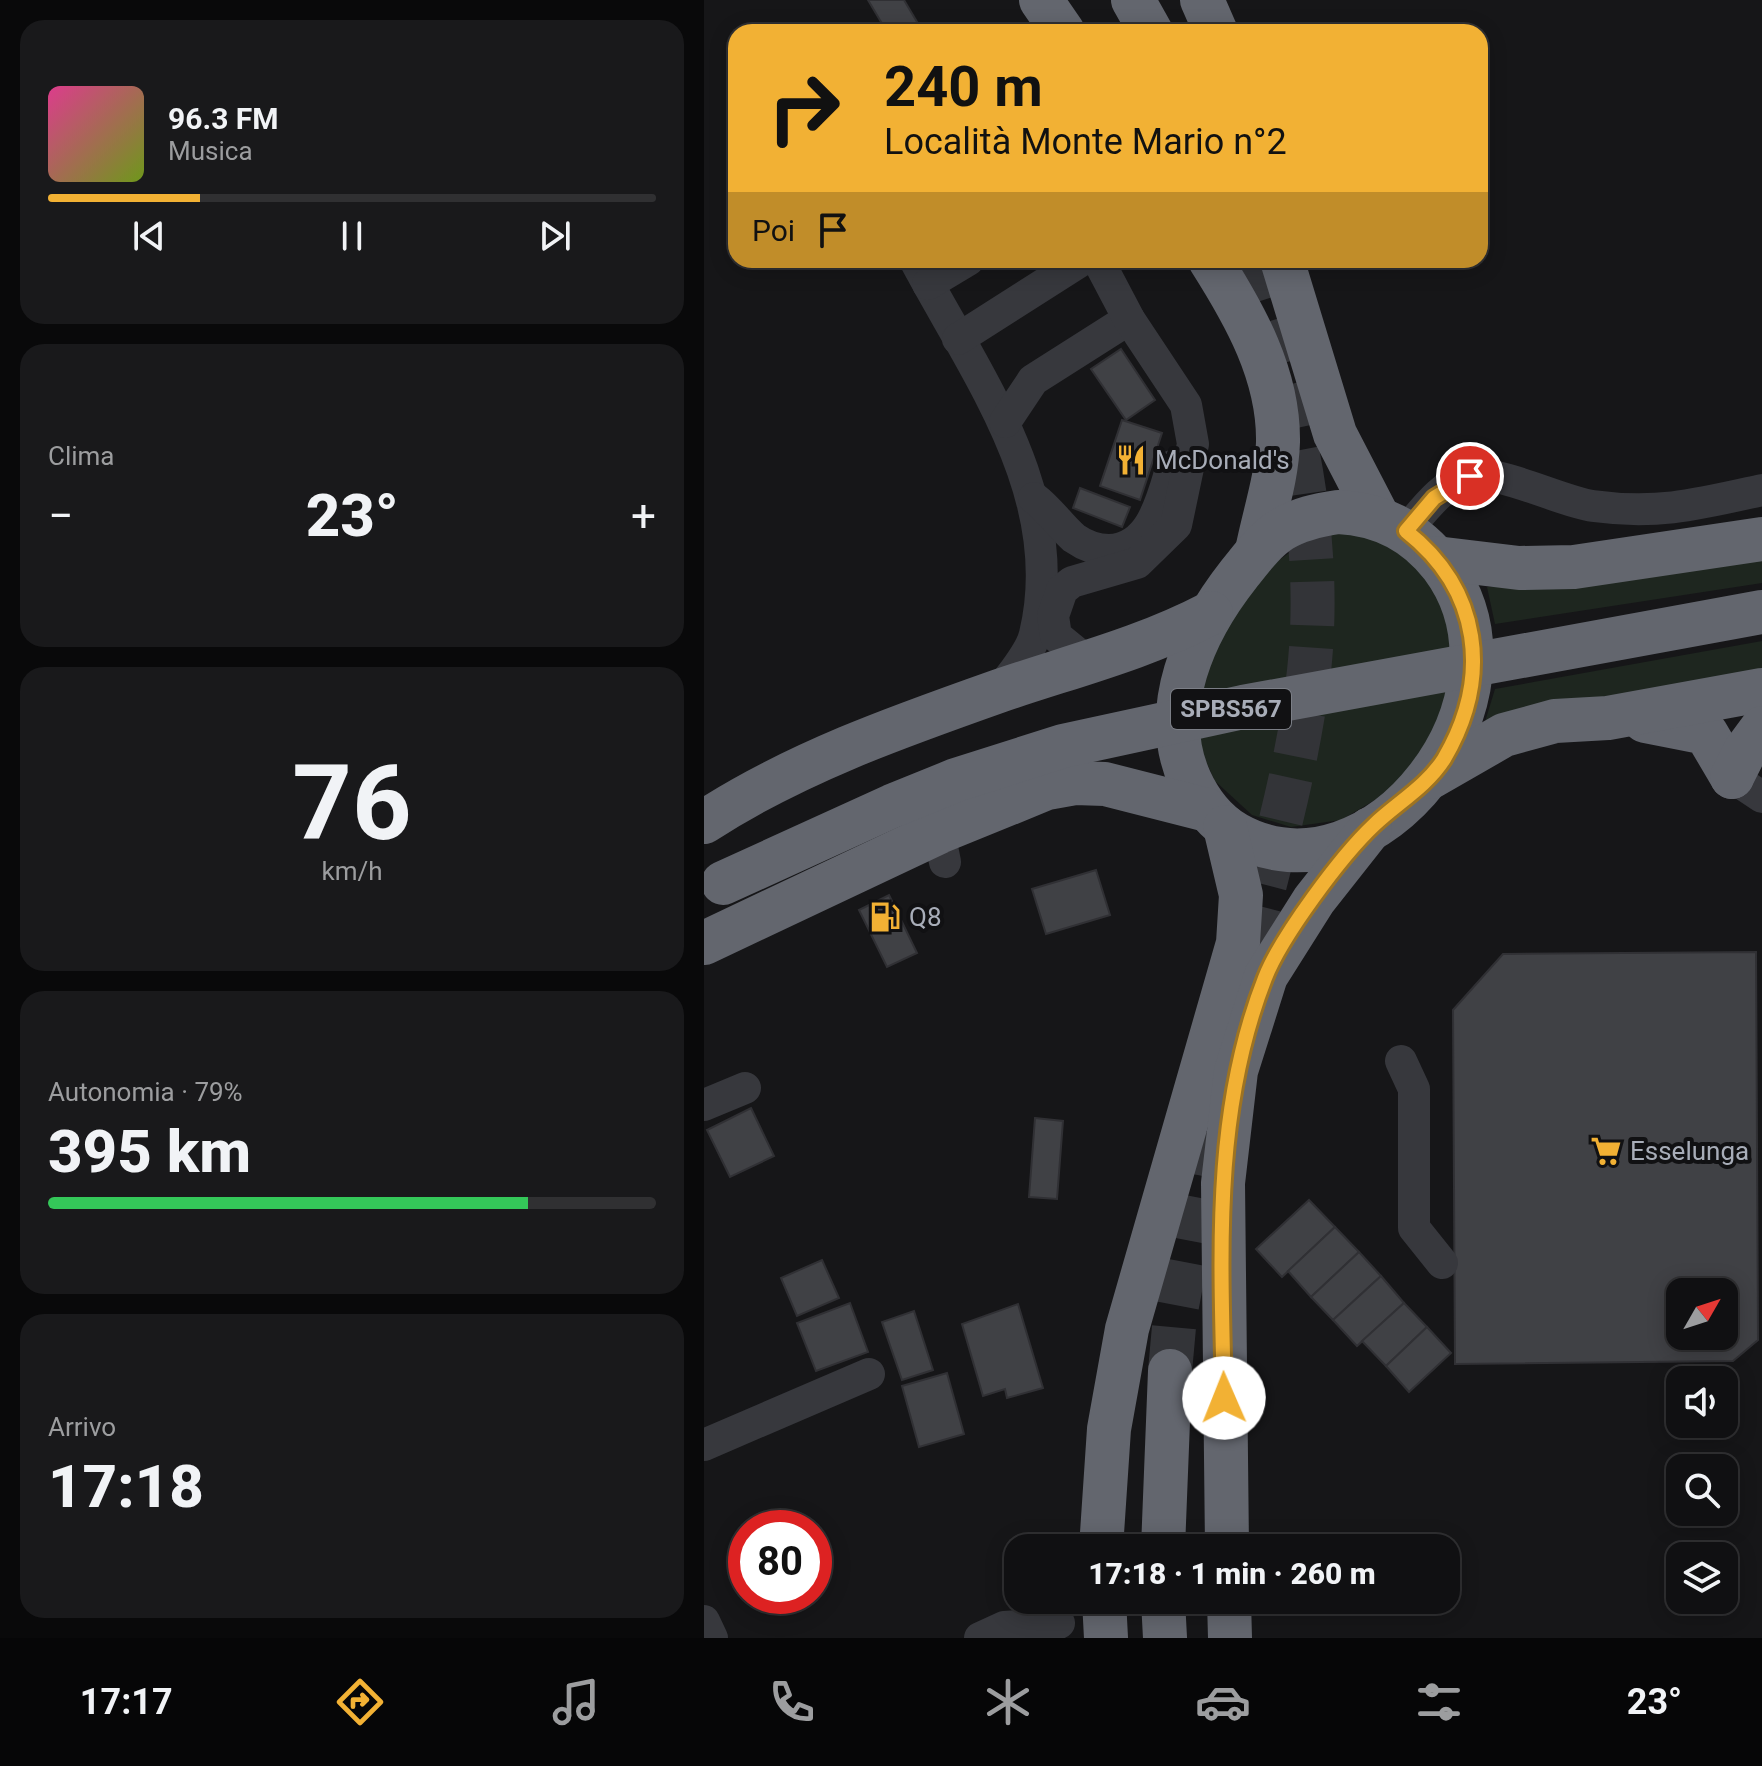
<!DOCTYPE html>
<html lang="it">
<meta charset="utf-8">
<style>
body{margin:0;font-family:Roboto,sans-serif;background:#19191b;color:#f1f3f6;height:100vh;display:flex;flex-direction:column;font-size:30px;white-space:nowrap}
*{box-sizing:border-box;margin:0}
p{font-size:26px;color:#9c9d9f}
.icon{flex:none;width:44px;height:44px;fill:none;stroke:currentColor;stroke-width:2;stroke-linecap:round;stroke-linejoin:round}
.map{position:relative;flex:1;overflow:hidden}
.panel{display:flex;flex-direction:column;gap:20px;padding:20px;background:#09090a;width:704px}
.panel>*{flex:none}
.banner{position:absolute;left:24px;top:24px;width:760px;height:244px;border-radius:24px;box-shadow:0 4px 20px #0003,0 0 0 2px #303032;background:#f2b134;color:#111;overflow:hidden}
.needle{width:52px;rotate:51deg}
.buttons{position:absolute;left:962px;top:1278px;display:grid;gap:16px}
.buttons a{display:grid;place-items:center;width:72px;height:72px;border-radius:16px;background:#101012;box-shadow:0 4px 20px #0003,0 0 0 2px #303032;font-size:40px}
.speed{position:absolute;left:24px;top:1510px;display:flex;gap:16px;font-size:40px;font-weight:700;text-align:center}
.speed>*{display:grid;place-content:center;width:104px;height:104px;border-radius:50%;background:#101012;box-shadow:0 4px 20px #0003,0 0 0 2px #303032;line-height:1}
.speed .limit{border:12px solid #d22;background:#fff;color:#111}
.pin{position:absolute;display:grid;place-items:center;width:68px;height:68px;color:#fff;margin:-34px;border:4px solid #fff;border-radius:50%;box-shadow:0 2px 8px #0007}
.me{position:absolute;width:88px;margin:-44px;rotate:359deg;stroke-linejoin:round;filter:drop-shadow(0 0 6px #0008)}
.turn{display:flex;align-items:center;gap:28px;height:168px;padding:0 24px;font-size:36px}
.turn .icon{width:104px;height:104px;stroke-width:2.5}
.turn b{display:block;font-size:56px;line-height:68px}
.then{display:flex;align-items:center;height:76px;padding:0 24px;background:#0003;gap:16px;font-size:30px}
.big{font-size:60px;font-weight:800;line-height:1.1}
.panel .card{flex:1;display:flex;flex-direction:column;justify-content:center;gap:12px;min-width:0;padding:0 28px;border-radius:24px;background:#19191b}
.panel .dial{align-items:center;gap:0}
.dial b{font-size:104px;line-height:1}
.song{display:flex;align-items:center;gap:24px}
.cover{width:96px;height:96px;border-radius:12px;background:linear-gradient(135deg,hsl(330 70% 55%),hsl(80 70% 35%))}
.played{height:8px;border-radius:4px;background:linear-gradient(90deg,#f2b134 25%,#303032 25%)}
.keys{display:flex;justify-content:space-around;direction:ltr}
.heat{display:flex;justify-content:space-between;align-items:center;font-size:44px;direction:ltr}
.charge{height:12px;border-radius:6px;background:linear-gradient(90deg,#34c759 79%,#303032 0)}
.trip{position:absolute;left:300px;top:1534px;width:456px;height:80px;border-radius:24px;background:#101012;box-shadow:0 4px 20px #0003,0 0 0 2px #303032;font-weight:800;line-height:80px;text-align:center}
.tabs{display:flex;height:128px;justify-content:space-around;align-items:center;background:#060607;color:#9c9d9f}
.tabs .icon{width:56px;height:56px}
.tabs .active{color:#f2b134}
.tabs b{font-size:36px;color:#f1f3f6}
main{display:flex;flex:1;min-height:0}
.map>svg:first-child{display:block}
.green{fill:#1e261f}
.building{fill:#404145;stroke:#303034;stroke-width:2;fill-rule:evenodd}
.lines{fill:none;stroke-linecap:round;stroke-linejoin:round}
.highway-tunnel{stroke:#333438;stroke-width:44;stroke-dasharray:44 22;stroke-linecap:butt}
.minor{stroke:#37383d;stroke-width:32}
.highway{stroke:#63666e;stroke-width:44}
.highway-bridge{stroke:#63666e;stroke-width:44}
.route-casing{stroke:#9d7322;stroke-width:20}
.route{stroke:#f2b134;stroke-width:14}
.labels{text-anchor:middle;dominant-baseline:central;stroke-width:8;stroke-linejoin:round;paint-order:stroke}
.shield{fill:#111113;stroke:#7b7e86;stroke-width:2}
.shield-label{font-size:24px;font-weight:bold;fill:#a8adb8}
.poi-label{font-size:26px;fill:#a8adb8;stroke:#111113;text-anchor:start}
</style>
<main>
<section class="panel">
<div class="card">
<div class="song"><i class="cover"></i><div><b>96.3 FM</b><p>Musica</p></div></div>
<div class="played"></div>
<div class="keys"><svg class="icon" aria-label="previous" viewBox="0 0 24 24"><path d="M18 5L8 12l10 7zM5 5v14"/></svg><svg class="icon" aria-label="pause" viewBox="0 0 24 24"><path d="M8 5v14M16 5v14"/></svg><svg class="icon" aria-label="next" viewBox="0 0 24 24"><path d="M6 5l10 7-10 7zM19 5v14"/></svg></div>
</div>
<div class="card"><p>Clima</p>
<div class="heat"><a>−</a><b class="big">23°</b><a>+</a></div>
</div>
<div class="card dial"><b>76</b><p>km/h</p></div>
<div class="card"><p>Autonomia · 79%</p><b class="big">395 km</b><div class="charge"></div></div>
<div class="card"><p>Arrivo</p><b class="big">17:18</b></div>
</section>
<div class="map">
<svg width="1058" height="1638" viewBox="0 0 1058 1638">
<rect width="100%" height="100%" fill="#161618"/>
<g class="green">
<polygon points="653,530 720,565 748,608 748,704 691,788 637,820 587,827 548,815 511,781 495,746 499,672 504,656 560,570 606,539"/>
<polygon points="1058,554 1058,583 791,624 783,587 869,583"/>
<polygon points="1058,641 1058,672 777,735 791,689"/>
</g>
<g class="building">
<polygon points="164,0 200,0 219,32 183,32"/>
<polygon points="417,349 451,400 422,420 387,369"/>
<polygon points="418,420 458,433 436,500 396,486"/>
<polygon points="376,488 426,507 418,527 369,508"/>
<polygon points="392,870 406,915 342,934 328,889"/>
<polygon points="185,895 213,953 183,967 155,910"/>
<path d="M1052,952L1054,1340L1029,1361L751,1364L749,1010L799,954ZM976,1292H1020V1336H976Z"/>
<polygon points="47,1108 70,1156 26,1177 3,1130"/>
<polygon points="331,1118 359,1121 353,1199 325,1197"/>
<polygon points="605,1200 631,1227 578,1277 552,1249"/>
<polygon points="631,1227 655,1252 607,1297 584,1271"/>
<polygon points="655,1252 677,1276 629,1320 607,1297"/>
<polygon points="118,1260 135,1298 93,1316 77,1278"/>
<polygon points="677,1276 700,1303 653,1346 629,1320"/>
<polygon points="146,1303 164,1352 112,1371 93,1323"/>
<polygon points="700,1303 723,1327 682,1366 658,1341"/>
<polygon points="314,1304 339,1388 303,1398 301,1389 279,1396 258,1324"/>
<polygon points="210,1311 229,1370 198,1380 178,1322"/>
<polygon points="723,1327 747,1353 705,1392 682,1366"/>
<polygon points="243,1373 260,1434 215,1447 198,1386"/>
</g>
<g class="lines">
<g class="highway-tunnel">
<path d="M540,260C586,391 620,531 605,671C594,766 567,858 544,950"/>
<polyline points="466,1371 471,1316 509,1115"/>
</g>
<g class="minor">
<path d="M211,260C272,375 364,496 331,634C327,653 307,674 296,691"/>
<polyline points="224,284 264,260"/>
<polyline points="254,339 378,260"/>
<polyline points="301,422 329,380 425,319"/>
<path d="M330,498C346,510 356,526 370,538C380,545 393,550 405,550C447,549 458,500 468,466"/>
<path d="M702,531C720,510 738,484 766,476C792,468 858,502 889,506C954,515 995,504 1058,490"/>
<polyline points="385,663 352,636 349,616 358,590 368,582 433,563 472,525 489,444 482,405 425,319 394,260"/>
<polyline points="1028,777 1058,797"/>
<polyline points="235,832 241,862"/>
<polyline points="697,1061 710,1089 710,1228 738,1263"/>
<polyline points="0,1105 41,1088"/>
<polyline points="0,1445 165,1374"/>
<polyline points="0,1621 8,1638"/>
<polyline points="276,1638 300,1627 355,1623"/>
</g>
<g class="highway">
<polyline points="337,0 359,32"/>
<polyline points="429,0 447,32"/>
<polyline points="498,0 512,32"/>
<path d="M506,260C541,315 575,375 574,442C573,478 560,515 553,551"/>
<polyline points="578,260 631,434 674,517"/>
<path d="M634,512C677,514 712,532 738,566C836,697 670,911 532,834C510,821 496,802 486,780C454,709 490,631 535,574C548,558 560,541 577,530C595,519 614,515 634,512Z"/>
<polyline points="732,558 815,568 870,567 1058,539"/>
<polyline points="941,721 1002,733 1028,777"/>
<polyline points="727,777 800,735 851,721 904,718 1058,690"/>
<polyline points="1028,777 1041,751 1058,728"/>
<path d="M0,822C91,763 193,727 295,691C368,666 438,649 507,613"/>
<polyline points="0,943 235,832 343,788 371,783 401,784 503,810"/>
<polyline points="397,1548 405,1429 423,1329 534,943 537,895 521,827"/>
<polyline points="459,1548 466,1371"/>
<polyline points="523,1548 519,1183 532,1071 562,976 610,900 666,829"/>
<polyline points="400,1600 402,1638"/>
<polyline points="459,1600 461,1638"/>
<polyline points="525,1600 526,1638"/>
</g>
<polyline class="highway-bridge" points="19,883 188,806 252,780 359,746 539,707 1058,612"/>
</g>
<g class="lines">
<g class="route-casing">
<path id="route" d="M520,1398C517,1257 508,1113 561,978C577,937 637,856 670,825C693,803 722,787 740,759C788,677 777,590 702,531L730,498L766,476"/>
</g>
<use href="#route" class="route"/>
</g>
<defs>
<g id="restaurant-bare" transform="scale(2.4)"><path d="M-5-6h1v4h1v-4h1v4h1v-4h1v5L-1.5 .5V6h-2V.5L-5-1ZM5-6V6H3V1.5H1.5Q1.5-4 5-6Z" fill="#f2b134" stroke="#111113" stroke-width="2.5" paint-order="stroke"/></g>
<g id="fuel-bare" transform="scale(2.4)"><path d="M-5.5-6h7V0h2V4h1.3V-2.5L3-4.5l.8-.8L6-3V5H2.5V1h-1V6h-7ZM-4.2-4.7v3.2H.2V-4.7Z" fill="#f2b134" stroke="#111113" stroke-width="2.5" paint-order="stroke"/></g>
<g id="supermarket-bare" transform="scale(2.4)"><path d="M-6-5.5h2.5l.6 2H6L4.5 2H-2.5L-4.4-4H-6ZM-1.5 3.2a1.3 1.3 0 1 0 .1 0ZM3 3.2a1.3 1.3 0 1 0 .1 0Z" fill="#f2b134" stroke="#111113" stroke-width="2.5" paint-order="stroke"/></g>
</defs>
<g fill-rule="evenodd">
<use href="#restaurant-bare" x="427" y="460"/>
<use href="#fuel-bare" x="181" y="917"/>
<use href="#supermarket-bare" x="902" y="1151"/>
</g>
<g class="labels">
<rect class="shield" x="467" y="689" width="120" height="40" rx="6"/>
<g class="shield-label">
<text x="527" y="709">SPBS567</text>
</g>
<g class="poi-label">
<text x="451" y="460">McDonald's</text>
<text x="205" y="917">Q8</text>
<text x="926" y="1151">Esselunga</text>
</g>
</g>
</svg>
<div class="buttons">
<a><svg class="needle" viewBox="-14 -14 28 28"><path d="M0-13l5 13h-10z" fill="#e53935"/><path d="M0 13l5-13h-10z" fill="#9c9d9f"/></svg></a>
<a><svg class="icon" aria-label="sound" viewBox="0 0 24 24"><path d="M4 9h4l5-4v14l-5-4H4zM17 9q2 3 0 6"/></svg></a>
<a><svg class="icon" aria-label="search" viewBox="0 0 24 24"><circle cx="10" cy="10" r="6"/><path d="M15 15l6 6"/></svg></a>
<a><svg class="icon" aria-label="layers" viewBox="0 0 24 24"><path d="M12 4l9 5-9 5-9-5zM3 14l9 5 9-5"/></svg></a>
</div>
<div class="speed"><div class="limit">80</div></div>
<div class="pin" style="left:766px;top:476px;background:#d93025"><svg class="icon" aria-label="arrive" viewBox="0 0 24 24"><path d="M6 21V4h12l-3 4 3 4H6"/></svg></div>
<svg class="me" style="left:520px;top:1398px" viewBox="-20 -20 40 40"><circle r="19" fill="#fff"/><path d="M0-13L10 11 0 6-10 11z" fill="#f2b134"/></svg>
<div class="trip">17:18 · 1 min · 260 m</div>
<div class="banner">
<div class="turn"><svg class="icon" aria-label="right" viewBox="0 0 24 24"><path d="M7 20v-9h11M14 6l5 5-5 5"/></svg><div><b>240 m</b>Località Monte Mario n°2</div></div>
<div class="then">Poi<svg class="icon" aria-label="arrive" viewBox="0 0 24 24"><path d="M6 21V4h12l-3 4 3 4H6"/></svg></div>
</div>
</div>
</main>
<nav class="tabs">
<b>17:17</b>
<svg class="icon active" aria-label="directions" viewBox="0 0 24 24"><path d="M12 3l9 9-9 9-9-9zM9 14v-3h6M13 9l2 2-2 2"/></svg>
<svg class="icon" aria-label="music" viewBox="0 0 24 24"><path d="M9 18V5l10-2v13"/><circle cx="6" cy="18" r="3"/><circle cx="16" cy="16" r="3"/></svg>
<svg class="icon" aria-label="phone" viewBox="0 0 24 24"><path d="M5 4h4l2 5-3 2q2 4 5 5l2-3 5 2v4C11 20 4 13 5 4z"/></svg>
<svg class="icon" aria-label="climate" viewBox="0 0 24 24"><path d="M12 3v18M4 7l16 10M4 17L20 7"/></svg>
<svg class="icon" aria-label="car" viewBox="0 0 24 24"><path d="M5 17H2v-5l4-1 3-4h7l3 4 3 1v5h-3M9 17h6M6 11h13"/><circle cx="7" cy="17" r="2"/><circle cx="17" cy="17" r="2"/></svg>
<svg class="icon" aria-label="filters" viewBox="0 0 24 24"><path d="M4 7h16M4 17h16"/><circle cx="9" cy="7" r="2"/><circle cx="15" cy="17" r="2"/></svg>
<b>23°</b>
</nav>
